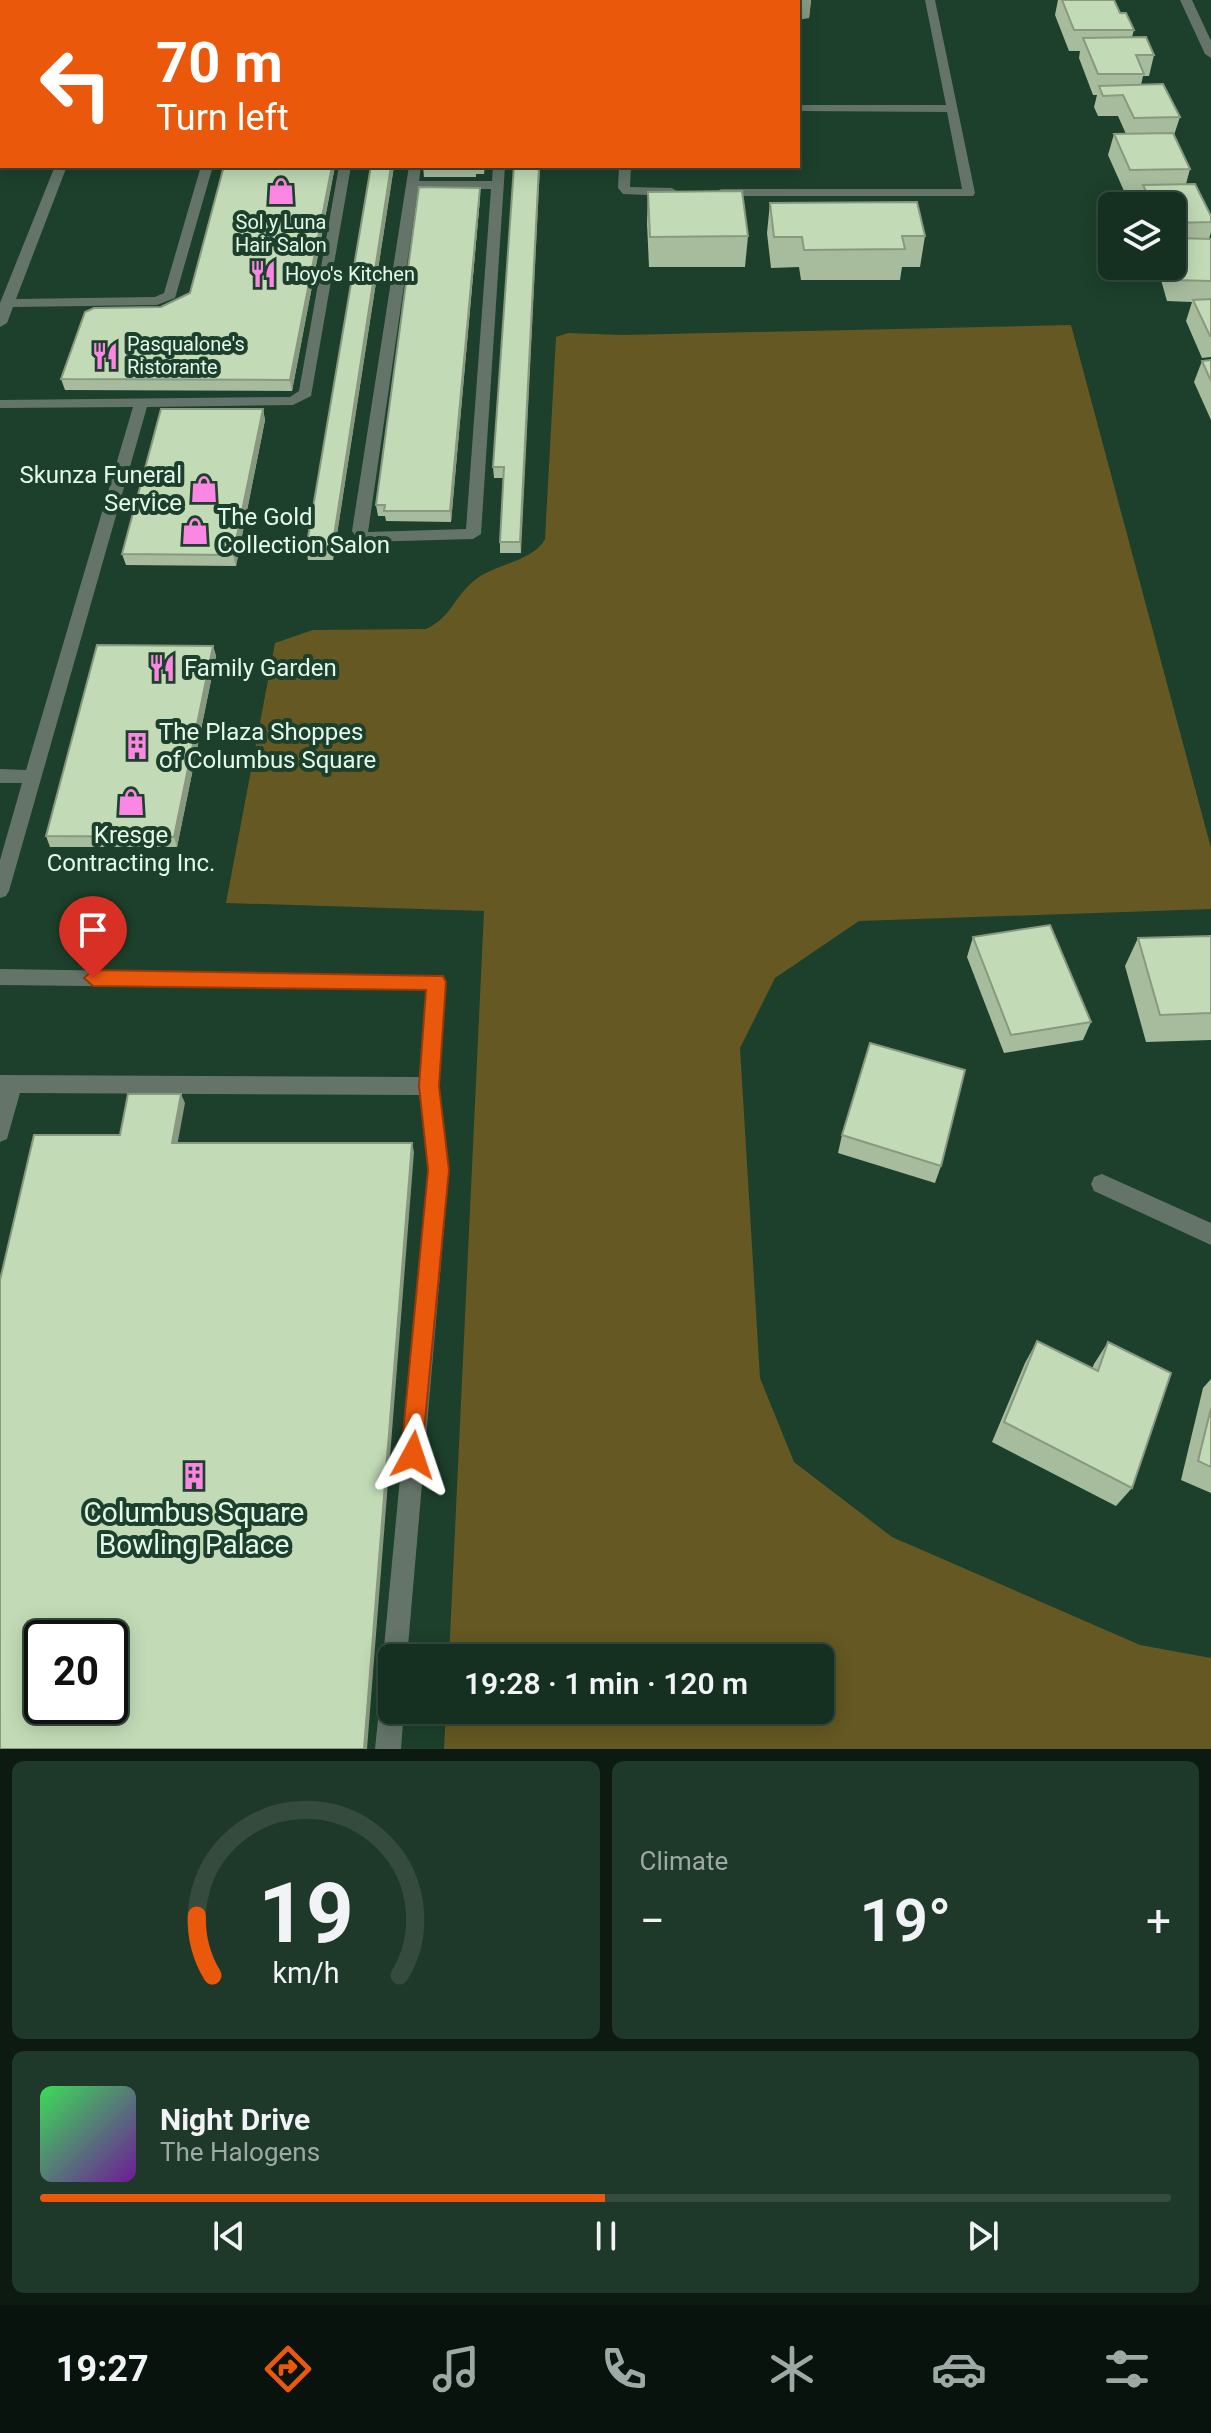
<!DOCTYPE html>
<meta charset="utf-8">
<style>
body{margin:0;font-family:Roboto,sans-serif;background:#1e3829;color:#f1f3f6;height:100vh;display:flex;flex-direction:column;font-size:30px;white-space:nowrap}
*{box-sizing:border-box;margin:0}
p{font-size:26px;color:#9da9a5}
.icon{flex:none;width:44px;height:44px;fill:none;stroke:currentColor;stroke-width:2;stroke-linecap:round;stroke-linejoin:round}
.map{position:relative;height:1749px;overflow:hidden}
.panel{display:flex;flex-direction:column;gap:12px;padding:12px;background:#0c1a12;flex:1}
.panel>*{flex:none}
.banner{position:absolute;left:0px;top:0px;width:800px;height:168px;box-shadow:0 4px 20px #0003,0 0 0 2px #344b3e;background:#ea580c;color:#fff;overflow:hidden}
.fabs{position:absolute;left:1098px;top:192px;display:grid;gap:16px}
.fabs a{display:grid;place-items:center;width:88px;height:88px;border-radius:12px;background:#153020;box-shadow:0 4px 20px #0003,0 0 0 2px #344b3e;font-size:40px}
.speed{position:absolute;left:24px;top:1620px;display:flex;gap:16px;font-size:40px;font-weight:700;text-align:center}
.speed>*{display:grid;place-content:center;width:104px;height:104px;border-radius:50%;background:#153020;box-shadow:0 4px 20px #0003,0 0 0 2px #344b3e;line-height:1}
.speed .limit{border:4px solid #111;border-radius:12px;background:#fff;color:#111}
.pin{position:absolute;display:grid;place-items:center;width:68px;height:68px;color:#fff;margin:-82px -34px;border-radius:50% 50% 50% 0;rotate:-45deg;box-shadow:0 0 8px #0007}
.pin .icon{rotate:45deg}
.me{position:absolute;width:88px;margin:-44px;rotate:5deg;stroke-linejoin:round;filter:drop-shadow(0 0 6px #0008)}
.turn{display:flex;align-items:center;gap:28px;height:168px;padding:0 24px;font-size:36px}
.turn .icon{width:104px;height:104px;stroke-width:2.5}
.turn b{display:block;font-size:56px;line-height:68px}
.big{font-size:60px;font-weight:600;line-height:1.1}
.panel .tile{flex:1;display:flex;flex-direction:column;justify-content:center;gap:12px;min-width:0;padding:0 28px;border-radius:12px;background:#1e3829}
.panel .dial{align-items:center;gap:0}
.dial svg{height:208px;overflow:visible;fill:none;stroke:#344b3e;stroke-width:7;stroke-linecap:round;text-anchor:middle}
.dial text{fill:#f1f3f6;stroke:none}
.song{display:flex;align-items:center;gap:24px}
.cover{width:96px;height:96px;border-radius:12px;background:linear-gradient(135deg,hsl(130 70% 55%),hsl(280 70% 35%))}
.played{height:8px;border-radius:4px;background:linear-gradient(90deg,#ea580c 50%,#344b3e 50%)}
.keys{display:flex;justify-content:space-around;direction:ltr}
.heat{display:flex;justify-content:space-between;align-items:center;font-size:44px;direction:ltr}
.panel .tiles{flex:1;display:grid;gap:12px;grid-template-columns:1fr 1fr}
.tile:last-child{grid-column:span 2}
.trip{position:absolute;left:378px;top:1644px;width:456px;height:80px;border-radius:12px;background:#153020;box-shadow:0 4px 20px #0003,0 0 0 2px #344b3e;font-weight:600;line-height:80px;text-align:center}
.tab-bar{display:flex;height:128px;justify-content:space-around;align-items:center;background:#08130d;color:#9da9a5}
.tab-bar .icon{width:56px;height:56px}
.tab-bar .current{color:#ea580c}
.tab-bar b{font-size:36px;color:#f1f3f6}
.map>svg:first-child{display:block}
.green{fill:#655822}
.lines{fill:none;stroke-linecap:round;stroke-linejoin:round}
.lane{fill:#647469;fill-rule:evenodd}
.street{fill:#647469;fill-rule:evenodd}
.wall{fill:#a7bc9d}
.shaded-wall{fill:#88997f}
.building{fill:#c2dbb6;stroke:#88997f;stroke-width:2;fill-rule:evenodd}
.route{fill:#ea580c;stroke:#983908;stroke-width:2}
.labels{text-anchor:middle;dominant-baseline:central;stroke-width:8;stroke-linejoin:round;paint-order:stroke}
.far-poi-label{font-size:20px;fill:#e6faec;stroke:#1c402b;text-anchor:start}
.poi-label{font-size:24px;fill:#e6faec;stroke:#1c402b;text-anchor:start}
.near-poi-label{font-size:28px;fill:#e6faec;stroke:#1c402b}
</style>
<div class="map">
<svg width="1211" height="1749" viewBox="0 0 1211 1749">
<rect width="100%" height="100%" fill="#1c402b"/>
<path class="green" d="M1071,325L1211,848V909L859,921L775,978L740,1048L760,1378L794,1462L892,1537L1140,1645L1211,1658V1749H444L446,1710H820V1658H449L484,911L226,903L275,643L313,630L426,629C452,617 454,596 475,580C495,564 534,561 545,539L556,337L568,333L622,335Z"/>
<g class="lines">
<g class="lane">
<rect x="369" y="0" width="10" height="2"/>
<rect x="435" y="0" width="10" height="2"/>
<rect x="506" y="0" width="10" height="2"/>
<polygon points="925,0 935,0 975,193 973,196 717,196 715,193 721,189 962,189 947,112 798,111 798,105 946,105"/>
<rect x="0" y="140" width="2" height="8"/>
<polygon points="55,166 67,166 16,299 155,297 164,293 201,166 213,166 175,298 157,305 13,307 7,323 0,327 0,303"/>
<polygon points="339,166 351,166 311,396 293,405 147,407 9,891 6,896 0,898 0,860 22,783 0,783 0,769 26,770 133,407 0,408 0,400 290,397 299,391"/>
<path d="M409,166H421L419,181H492L493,166H505L481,534L473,539L364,542L359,541L352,531ZM418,189H491L466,529L368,532Z"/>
<polygon points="619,166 631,166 630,187 672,188 678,192 672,196 623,194 618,188"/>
<polygon points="0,969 443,976 445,982 439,1086 449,1170 407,1658 392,1658 392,1669 386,1667 383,1658 429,1170 420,1095 20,1093 7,1139 0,1142 0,1075 420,1077 426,990 0,985"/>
<polygon points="392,1688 392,1710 404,1710 401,1749 375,1749 380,1700 383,1691"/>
</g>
<g class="street">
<polygon points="1180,0 1192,0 1211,41 1211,58 1205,54"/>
<polygon points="1102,1174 1211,1223 1211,1245 1094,1191 1091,1184 1094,1177"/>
</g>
</g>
<g class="wall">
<polygon points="719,0 811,0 809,18 798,2 719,2"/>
<polygon points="1058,0 1114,0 1120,13 1134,30 1132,37 1154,55 1149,76 1143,76 1141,85 1180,117 1174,135 1190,169 1186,184 1211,216 1211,232 1209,239 1211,239 1211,357 1202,358 1186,321 1192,302 1167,301 1157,266 1172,266 1172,206 1137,206 1142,191 1124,191 1108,155 1114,134 1126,134 1118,116 1098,116 1094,107 1097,95 1093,95 1079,58 1080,51 1069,51 1055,15"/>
<polygon points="224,166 335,166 292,391 65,390 61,379 161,307 190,293"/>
<polygon points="371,166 394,166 333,560 308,560 306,549"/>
<polygon points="423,166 485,166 484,174 476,174 476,177 424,177"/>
<polygon points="514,166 521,553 500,553 500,542 504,478 494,478 493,467"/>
<polygon points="648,192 748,236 745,267 649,267 647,223"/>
<polygon points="480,198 451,522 386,521 385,516 378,516 376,505"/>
<polygon points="770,203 925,236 920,267 902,267 900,280 801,280 799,267 771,268 767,233"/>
<polygon points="1211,360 1211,420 1194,382 1202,361"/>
<polygon points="263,409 265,420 236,566 126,565 122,554"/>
<polygon points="213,646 216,656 177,847 50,847 46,836"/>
<polygon points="1211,936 1211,1040 1146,1042 1125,966 1138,938"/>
<polygon points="973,937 1091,1022 1083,1040 1004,1053 967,957"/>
<polygon points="842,1135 941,1166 935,1183 838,1153"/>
<polygon points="1037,1341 1092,1369 1094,1364 1108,1342 1132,1488 1116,1506 992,1442 1025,1363"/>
<polygon points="1211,1379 1211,1493 1181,1480 1203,1388"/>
</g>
<g class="shaded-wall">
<polygon points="788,0 811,0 809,18 798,20 798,2 788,2"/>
<polygon points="332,166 335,166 292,391 290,380"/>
<polygon points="391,166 394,166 333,560 332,549"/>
<polygon points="539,166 540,166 521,553 520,542"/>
<polygon points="480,188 480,198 451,522 450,511"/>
<polygon points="263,409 265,420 236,566 233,555"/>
<polygon points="213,646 216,656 177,847 174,837"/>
<polygon points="181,1094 185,1103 176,1152 172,1143"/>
<polygon points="412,1143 414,1152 367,1749 364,1749"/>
</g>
<g class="building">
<polygon points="269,0 364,0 364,2 268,2"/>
<polygon points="399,0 417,0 416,2 398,2"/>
<rect x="445" y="0" width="53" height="2"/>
<polygon points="526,0 548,0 548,2 525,2"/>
<polygon points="1062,0 1114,0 1120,13 1126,13 1134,30 1074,30"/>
<polygon points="1146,37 1154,55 1136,55 1144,74 1098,74 1083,38"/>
<polygon points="1163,84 1180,117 1134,118 1123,95 1103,96 1099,86"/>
<polygon points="1173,133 1190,169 1130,170 1114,134"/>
<polygon points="224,166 332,166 290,380 61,379 85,312 94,308 161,307 190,293"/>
<polygon points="371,166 391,166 332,549 306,549"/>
<polygon points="423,166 475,166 423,167"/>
<polygon points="514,166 539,166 520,542 500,542 504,467 493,467"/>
<polygon points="1195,184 1211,216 1211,222 1172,223 1172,206 1153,206 1143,185"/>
<polygon points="419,187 480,188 450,511 384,511 385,505 376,505"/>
<polygon points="742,191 748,236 650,237 648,192"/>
<polygon points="917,202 925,236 902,236 905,249 804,250 802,237 774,237 770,203"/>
<polygon points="1172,238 1211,239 1211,281 1173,280 1169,266 1172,266"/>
<polygon points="1211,299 1211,336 1210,336 1193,300"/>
<polygon points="1211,360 1211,381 1202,361"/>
<polygon points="161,409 263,409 233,555 122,554"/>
<polygon points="97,645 213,646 174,837 46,836"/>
<polygon points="1050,925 1091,1022 1011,1035 973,937"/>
<polygon points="1211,936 1211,1013 1160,1015 1138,938"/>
<polygon points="870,1043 965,1070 941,1166 842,1135"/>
<path d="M128,1094H181L172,1143H412L364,1749H0V1280L34,1135H120ZM42,1638H110V1706H42Z"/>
<polygon points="1037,1341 1098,1371 1108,1342 1171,1373 1132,1488 1004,1422"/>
<polygon points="1211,1408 1211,1467 1198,1461"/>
</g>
<polygon class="route" points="93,970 443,976 446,982 439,1086 449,1170 421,1463 413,1466 405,1463 401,1455 428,1170 419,1086 426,990 93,986 84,978"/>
<defs>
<g id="shop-bare" transform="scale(2.16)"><path d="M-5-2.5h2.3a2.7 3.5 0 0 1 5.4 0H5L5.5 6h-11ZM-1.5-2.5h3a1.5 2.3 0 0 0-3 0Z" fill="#fc86e3" stroke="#1c402b" stroke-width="2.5" paint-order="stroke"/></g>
<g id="restaurant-bare" transform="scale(2.16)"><path d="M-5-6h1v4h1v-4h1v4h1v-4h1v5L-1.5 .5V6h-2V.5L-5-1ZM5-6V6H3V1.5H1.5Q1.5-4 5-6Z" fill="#fc86e3" stroke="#1c402b" stroke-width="2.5" paint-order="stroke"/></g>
<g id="building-bare" transform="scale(2.16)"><path d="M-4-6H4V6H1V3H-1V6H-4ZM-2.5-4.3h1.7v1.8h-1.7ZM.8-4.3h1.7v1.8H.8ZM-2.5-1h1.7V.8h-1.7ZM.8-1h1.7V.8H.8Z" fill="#fc86e3" stroke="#1c402b" stroke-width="2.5" paint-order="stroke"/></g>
</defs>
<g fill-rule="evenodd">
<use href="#shop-bare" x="281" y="191"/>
<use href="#restaurant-bare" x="263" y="274"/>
<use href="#restaurant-bare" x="105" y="356"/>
<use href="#shop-bare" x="204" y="489"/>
<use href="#shop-bare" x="195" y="531"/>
<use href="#restaurant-bare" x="162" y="668"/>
<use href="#building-bare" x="137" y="746"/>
<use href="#shop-bare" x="131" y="802"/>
<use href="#building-bare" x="194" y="1476"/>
</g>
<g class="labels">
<g class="far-poi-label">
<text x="281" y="222" text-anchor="middle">Sol y Luna<tspan x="281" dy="23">Hair Salon</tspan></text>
<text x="285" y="274">Hoyo's Kitchen</text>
<text x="127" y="344">Pasqualone's<tspan x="127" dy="23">Ristorante</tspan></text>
</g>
<g class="poi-label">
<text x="182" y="475" text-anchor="end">Skunza Funeral<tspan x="182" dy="28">Service</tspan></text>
<text x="217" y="517">The Gold<tspan x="217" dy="28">Collection Salon</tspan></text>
<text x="184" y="668">Family Garden</text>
<text x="159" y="732">The Plaza Shoppes<tspan x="159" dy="28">of Columbus Square</tspan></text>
<text x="131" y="835" text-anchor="middle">Kresge<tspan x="131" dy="28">Contracting Inc.</tspan></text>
</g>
<g class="near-poi-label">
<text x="194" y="1512">Columbus Square<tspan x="194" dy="32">Bowling Palace</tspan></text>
</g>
</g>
</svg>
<div class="fabs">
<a><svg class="icon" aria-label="layers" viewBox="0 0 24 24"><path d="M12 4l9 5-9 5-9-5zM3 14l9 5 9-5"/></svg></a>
</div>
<div class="speed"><div class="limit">20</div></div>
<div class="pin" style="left:93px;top:978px;background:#d93025"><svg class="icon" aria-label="arrive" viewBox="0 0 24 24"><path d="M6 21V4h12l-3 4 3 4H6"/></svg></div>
<svg class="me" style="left:413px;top:1455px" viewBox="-20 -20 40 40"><path d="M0-17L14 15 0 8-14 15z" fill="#ea580c" stroke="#fff" stroke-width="4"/></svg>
<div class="trip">19:28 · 1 min · 120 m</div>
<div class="banner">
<div class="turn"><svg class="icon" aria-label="left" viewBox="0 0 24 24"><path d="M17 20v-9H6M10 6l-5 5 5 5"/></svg><div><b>70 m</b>Turn left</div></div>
</div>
</div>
<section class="panel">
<div class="tiles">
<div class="tile dial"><svg viewBox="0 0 100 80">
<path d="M14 69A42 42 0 1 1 86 69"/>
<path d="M14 69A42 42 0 0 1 8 46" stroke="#ea580c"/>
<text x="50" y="56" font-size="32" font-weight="700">19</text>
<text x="50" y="72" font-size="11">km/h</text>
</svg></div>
<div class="tile"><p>Climate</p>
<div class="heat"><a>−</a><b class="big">19°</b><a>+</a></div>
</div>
<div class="tile">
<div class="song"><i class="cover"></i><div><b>Night Drive</b><p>The Halogens</p></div></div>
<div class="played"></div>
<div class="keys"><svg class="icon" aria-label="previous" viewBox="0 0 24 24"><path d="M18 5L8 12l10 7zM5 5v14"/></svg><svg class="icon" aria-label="pause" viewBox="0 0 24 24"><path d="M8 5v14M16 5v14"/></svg><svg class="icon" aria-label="next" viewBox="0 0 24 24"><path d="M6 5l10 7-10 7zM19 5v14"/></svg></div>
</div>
</div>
</section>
<nav class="tab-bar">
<b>19:27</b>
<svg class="icon current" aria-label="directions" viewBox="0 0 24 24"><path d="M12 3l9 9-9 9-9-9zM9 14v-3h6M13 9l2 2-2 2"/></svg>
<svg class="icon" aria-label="music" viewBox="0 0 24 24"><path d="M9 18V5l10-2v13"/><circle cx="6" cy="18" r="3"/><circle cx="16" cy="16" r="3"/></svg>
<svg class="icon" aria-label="phone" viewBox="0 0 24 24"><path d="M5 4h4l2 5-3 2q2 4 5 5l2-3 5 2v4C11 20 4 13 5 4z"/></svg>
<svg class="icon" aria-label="climate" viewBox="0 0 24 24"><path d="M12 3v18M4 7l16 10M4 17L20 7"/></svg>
<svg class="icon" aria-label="car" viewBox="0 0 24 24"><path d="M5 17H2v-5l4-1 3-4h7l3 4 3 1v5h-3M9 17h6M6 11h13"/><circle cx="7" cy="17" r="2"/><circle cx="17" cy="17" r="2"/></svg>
<svg class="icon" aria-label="filters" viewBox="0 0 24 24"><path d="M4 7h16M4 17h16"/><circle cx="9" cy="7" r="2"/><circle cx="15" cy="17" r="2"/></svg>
</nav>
